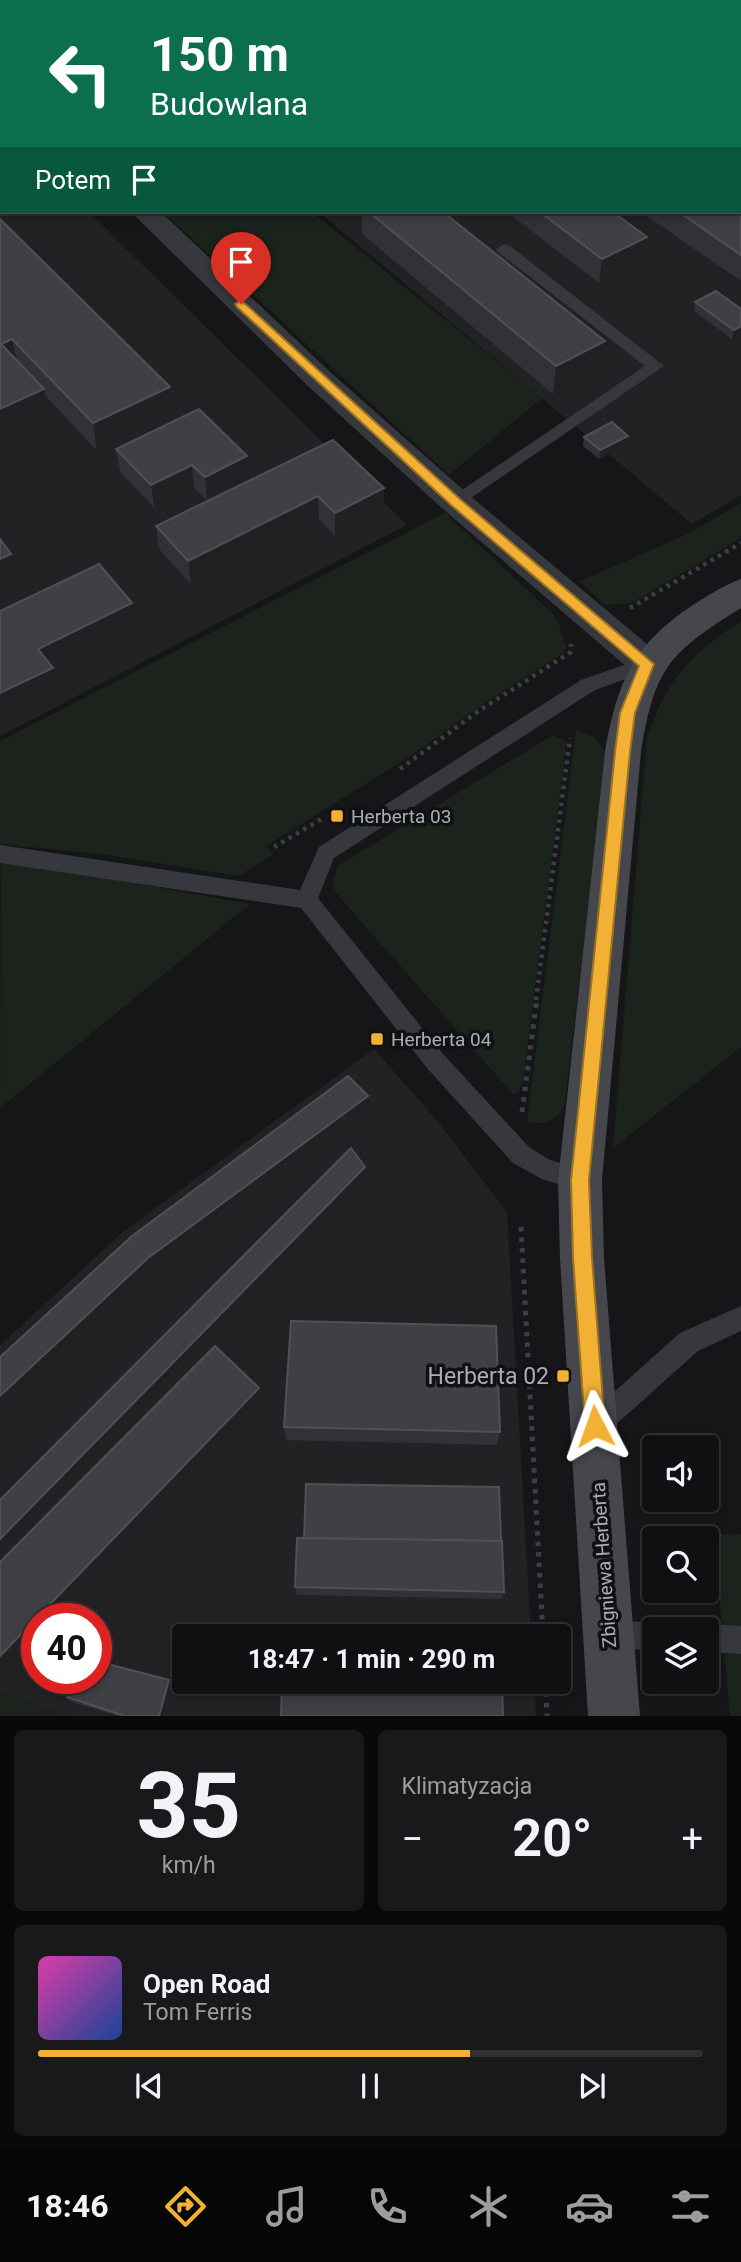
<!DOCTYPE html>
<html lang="pl">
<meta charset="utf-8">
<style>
body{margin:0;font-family:Roboto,sans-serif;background:#19191b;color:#f1f3f6;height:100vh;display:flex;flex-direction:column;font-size:26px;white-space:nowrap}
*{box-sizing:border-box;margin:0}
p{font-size:23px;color:#9c9d9f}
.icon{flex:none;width:38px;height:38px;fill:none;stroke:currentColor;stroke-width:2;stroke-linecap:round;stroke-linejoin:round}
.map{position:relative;height:1716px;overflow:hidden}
.panel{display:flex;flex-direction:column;gap:14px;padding:14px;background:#09090a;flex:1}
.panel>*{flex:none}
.top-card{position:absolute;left:0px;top:0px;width:742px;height:214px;box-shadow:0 4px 10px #0003,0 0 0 2px #303032;background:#0b6e4f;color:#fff;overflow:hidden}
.controls{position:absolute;left:642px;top:1435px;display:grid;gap:14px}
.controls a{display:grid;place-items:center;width:77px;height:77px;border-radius:7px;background:#101012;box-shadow:0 4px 10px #0003,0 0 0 2px #303032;font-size:35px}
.speed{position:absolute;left:21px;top:1603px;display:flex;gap:14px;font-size:35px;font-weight:700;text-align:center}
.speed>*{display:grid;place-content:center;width:91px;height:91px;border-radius:50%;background:#101012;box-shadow:0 4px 10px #0003,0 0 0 2px #303032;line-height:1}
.speed .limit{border:10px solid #d22;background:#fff;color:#111}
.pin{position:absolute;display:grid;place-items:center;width:60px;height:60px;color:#fff;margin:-72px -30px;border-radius:50% 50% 50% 0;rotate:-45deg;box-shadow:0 0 7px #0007}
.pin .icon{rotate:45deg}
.me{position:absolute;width:77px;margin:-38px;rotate:356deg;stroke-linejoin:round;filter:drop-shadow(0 0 5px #0008)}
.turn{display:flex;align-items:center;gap:24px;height:147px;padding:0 35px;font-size:32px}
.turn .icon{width:91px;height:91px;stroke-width:2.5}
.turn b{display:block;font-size:49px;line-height:60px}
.then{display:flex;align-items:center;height:66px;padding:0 35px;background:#0003;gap:14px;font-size:26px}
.big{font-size:52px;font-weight:700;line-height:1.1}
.panel .widget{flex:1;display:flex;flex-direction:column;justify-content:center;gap:10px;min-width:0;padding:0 24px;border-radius:10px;background:#19191b}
.panel .dial{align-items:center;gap:0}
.dial b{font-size:91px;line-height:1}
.song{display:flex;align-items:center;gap:21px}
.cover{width:84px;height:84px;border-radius:10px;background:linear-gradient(135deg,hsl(320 70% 55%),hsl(220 70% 35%))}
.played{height:7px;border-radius:4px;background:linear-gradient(90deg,#f2b134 65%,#303032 65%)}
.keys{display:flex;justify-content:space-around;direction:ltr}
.heat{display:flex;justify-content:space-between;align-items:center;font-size:38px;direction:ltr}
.panel .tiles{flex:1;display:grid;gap:14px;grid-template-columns:1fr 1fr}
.widget:last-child{grid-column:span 2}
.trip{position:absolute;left:172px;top:1624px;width:399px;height:70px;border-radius:7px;background:#101012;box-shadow:0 4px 10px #0003,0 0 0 2px #303032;font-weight:700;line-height:70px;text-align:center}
.menu{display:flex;height:112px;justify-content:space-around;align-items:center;background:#060607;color:#9c9d9f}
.menu .icon{width:49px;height:49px}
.menu .selected{color:#f2b134}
.menu b{font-size:32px;color:#f1f3f6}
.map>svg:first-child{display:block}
.built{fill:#222225;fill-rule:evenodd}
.green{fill:#1c231d}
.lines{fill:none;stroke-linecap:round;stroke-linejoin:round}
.path-far1{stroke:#3d3f44;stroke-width:4.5;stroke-dasharray:3.5 5;stroke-linecap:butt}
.path{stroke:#3d3f44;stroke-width:5;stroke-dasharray:4.5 6;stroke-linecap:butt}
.lane{fill:#37383d;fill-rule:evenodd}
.street{fill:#37383d;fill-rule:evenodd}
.secondary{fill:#45474d;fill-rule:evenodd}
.wall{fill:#323236}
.shaded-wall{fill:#212124}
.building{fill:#3f3f44;stroke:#4f5156;stroke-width:2}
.route{fill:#f2b134;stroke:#9d7322;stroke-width:2}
.poi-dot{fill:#f2b134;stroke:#111113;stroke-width:2.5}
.labels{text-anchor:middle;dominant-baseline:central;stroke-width:7;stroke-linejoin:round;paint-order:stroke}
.poi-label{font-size:19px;fill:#a8adb8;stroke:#111113;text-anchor:start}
.street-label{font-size:19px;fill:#a8adb8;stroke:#111113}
.near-poi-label{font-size:23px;fill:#a8adb8;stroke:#111113;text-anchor:end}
</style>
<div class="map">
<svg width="741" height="1716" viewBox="0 0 741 1716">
<rect width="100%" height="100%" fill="#161618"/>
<g class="built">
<polygon points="60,0 741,0 741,495 692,524 319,212 740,212 740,2"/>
<polygon points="0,124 2,212 89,212 407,525 0,736"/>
<path d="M374,1049L434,1117L507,1212L531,1636H184V1682H534L536,1716H67L0,1692V1345L124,1231ZM37,1619H96V1678H37Z"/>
</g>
<g class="green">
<polygon points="163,212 312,212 542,398 449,475"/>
<polygon points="741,503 741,538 632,603 604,605 580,581 690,533"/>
<polygon points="445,513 550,611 558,621 566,648 562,654 485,703 409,757 266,846 273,854 239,876 100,854 0,844 0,741"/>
<path d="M741,621V1047L613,1148L647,739C666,679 690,655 741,621Z"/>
<path d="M576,730L596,738L606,754L565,1102C559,1120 546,1127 527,1121Z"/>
<polygon points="553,735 566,741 566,747 523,1080 519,1092 513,1094 336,893 332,881 339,865"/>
<polygon points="1,859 250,904 0,1108"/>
<polygon points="741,1534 741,1716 730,1716 714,1535"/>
<polygon points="0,1692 67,1716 0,1716"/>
</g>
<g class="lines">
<g class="path-far1">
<polyline points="630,608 741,543"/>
<polyline points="400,769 480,710 571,652 571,644"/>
<polyline points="274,847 325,817"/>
<polyline points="536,1000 570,738"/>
</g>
<g class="path">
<polyline points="522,1112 537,998"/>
<polyline points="521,1227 543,1636"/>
<polyline points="545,1682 547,1716"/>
</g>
<g class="lane">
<polygon points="103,0 118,0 120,2 104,2"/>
<polygon points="623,0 638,0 640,2 624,2"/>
<polygon points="727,0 741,0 741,3 725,2"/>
<rect x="740" y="105" width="1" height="8"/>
<rect x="740" y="130" width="1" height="9"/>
<polygon points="504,244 510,246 664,366 456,508 450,506 447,502 450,498 645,366 498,252 496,249"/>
<polygon points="647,657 654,659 657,664 654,669 595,690 334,858 318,898 443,1054 529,1147 548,1159 588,1172 592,1180 588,1188 580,1191 542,1179 513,1163 427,1068 301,908 0,863 0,845 300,890 319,847 581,680"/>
<polygon points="741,1306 741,1331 698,1351 604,1435 595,1439 586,1435 582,1426 586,1417 680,1333"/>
<polygon points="609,1621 654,1622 665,1629 654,1629 654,1650 609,1649 599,1645 595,1635 599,1625"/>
<polygon points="707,1624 741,1626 741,1654 707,1652 707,1629 697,1629"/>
</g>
<g class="street">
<polygon points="0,66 2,67 2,83 0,82"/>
<polygon points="131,212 161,212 329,371 468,494 660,655 665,664 660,673 647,677 634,673 444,510 307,385"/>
</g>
<path class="secondary" d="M741,579V608C669,653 655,667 641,752L602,1180L604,1258L640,1716H588L560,1258L558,1180L605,752C617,683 633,644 693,605C709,595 724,585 741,579Z"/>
</g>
<g class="wall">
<polygon points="741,140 741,281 641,212 740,212"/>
<polygon points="362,212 443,212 601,369 553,394 362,234"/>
<polygon points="507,212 613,212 647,237 644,261 599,283"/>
<polygon points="0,219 170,387 174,415 97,451 45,395 49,417 0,439"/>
<polygon points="695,302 741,309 741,334 732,339 694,311"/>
<polygon points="199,409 249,479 207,500 194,488 154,507 120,472 116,449"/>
<polygon points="584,437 626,444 599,459 583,446"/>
<polygon points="333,440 384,511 335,536 319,519 191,584 159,549 156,526"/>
<polygon points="284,1427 500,1432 497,1445 286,1440"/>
<polygon points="501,1541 504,1592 502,1599 297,1595 295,1587"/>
<polygon points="171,1683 161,1716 118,1716 69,1701 67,1697"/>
</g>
<g class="shaded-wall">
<polygon points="740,72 741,72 740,93"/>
<polygon points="647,237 644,261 599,283 602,259"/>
<polygon points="741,326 741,334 732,339 734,330"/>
<polygon points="12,339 18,367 1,344"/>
<polygon points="605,341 601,369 553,394 556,366"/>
<polygon points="170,387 174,415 97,451 93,423"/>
<polygon points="44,389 49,417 0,439 0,409"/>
<polygon points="628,436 626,444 599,459 600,450"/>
<polygon points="247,456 249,479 207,500 205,477"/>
<polygon points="192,465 194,488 154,507 151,485"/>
<polygon points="384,488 384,511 335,536 335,513"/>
<polygon points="318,496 319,519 191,584 188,561"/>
<polygon points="11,554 17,576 0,584 0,559"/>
<polygon points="132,603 136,625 43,671 38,649"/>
<polygon points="53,668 58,690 0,718 0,693"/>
<polygon points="368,1096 368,1103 149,1264 0,1404 0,1396 148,1258"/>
<polygon points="365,1167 365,1174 0,1546 0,1539"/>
<polygon points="259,1388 261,1402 53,1619 37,1619 37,1636 0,1674 0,1656"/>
<polygon points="169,1680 171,1683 161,1716 159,1716"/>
</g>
<g class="building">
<polygon points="536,0 589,0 592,2 532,2"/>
<polygon points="740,36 741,36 740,72"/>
<polygon points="740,140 741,140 741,255 679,212 740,212"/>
<polygon points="369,212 443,212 605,341 556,366"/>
<polygon points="540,212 613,212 647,237 602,259"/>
<polygon points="0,219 170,387 93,423 12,339 1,344 44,389 0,409"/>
<polygon points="716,291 741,309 741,326 734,330 695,302"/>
<polygon points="199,409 247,456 205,477 192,465 151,485 116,449"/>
<polygon points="612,422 628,436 600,450 584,437"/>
<polygon points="333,440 384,488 335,513 318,496 188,561 156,526"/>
<polygon points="0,539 11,554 0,559"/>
<polygon points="99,564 132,603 38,649 53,668 0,693 0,611"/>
<polygon points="348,1076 368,1096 148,1258 0,1396 0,1357 132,1236"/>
<polygon points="351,1148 365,1167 0,1539 0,1500"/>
<polygon points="291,1321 496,1326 500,1432 284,1427"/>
<polygon points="215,1346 259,1388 0,1656 0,1562"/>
<polygon points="306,1484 499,1487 501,1541 304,1538"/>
<polygon points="297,1538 502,1541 504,1592 295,1587"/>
<polygon points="96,1661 169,1680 159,1716 125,1716 67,1697 73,1678 96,1678"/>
<polygon points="282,1682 502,1682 503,1716 281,1716"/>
</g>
<polygon class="route" points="241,300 460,499 654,664 635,713 630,752 589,1180 592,1258 605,1426 602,1433 595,1436 588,1433 585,1426 573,1258 571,1180 615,752 620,713 639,666 451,505 237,307 235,304"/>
<g class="poi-dot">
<rect x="330" y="809" width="14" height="14" rx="3.5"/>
<rect x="370" y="1032" width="14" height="14" rx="3.5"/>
<rect x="556" y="1369" width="14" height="14" rx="3.5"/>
</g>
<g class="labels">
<g class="poi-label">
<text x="351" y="816">Herberta 03</text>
<text x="391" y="1039">Herberta 04</text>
</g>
<g class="street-label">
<text transform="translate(604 1565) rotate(-94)">Zbigniewa Herberta</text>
</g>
<g class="near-poi-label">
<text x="549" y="1376">Herberta 02</text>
</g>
</g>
</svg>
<div class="controls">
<a><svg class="icon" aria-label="sound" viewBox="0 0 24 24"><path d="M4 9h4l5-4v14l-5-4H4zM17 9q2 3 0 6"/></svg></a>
<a><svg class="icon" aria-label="search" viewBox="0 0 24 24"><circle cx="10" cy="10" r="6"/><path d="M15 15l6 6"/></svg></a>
<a><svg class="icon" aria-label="layers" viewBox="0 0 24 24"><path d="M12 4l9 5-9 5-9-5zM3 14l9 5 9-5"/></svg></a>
</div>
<div class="speed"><div class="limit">40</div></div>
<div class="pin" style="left:241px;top:304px;background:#d93025"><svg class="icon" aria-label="arrive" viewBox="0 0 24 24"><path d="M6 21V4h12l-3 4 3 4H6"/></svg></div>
<svg class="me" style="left:595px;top:1426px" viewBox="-20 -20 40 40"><path d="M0-17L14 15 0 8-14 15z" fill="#f2b134" stroke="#fff" stroke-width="4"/></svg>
<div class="trip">18:47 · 1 min · 290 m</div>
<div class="top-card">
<div class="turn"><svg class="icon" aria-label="left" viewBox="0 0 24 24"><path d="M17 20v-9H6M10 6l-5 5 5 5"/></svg><div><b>150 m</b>Budowlana</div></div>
<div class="then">Potem<svg class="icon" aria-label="arrive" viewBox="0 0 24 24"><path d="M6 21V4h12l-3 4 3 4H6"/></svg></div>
</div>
</div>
<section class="panel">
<div class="tiles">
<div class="widget dial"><b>35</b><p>km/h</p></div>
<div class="widget"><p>Klimatyzacja</p>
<div class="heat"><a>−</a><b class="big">20°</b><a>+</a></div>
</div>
<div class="widget">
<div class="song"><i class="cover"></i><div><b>Open Road</b><p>Tom Ferris</p></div></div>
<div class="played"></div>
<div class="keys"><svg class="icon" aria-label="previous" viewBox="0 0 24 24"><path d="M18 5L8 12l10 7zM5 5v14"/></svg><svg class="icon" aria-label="pause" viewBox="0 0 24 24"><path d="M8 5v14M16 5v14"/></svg><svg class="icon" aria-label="next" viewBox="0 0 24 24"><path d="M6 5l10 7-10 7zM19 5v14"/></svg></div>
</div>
</div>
</section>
<nav class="menu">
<b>18:46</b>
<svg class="icon selected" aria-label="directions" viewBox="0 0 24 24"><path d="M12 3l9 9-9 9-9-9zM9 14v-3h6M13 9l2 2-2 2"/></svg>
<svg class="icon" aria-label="music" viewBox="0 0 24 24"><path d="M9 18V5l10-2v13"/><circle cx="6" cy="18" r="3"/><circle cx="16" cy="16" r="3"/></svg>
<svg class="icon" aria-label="phone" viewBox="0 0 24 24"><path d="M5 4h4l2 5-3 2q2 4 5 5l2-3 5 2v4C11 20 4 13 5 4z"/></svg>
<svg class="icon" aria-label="climate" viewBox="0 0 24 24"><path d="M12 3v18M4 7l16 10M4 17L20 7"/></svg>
<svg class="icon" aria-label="car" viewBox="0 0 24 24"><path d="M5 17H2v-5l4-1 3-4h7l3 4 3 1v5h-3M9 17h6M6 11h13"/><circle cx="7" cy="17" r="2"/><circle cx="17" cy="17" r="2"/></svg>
<svg class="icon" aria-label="filters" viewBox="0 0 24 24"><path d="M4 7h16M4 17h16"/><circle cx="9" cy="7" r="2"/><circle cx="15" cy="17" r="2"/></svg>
</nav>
